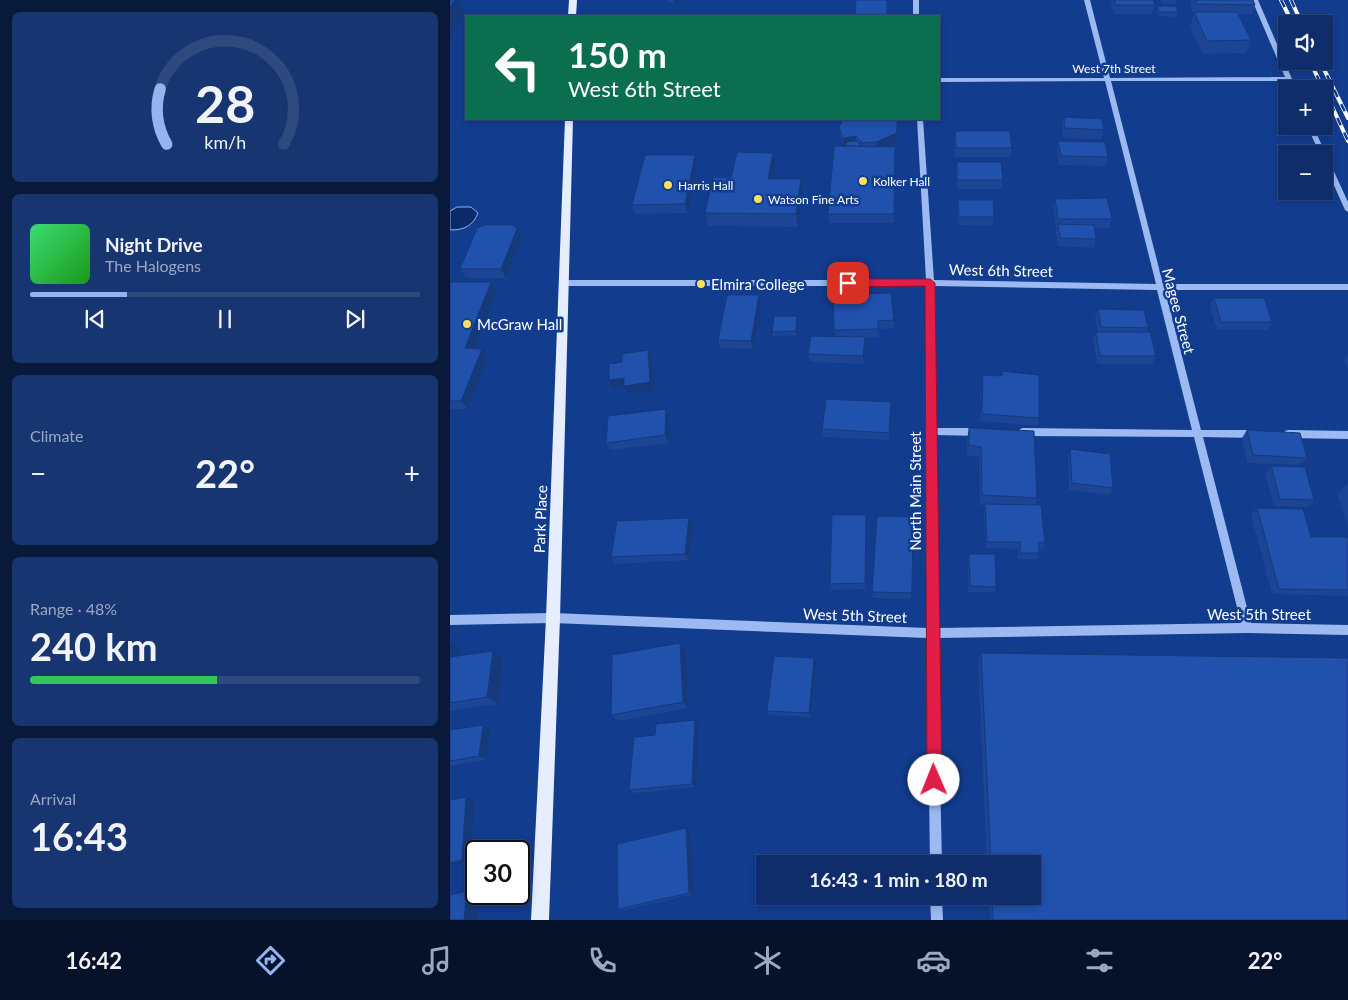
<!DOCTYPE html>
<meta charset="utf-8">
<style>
body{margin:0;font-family:Lato,sans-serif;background:#173570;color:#f1f3f6;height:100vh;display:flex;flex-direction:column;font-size:19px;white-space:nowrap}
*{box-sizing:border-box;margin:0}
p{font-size:16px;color:#9ba8c1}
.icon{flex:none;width:28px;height:28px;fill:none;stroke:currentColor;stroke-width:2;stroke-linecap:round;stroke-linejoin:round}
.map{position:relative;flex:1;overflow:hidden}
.details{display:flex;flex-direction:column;gap:12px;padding:12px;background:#08193a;width:450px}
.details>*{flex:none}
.hud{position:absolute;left:15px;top:15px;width:475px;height:105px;border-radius:0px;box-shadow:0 2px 8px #0003,0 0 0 1px #2e497e;background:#0b6e4f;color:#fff;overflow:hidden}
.tools{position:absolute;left:828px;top:15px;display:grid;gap:10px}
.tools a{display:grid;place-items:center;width:55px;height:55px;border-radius:0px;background:#0e2d6a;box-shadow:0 2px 8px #0003,0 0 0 1px #2e497e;font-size:25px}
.speed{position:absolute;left:15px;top:840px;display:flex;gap:10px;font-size:25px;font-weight:700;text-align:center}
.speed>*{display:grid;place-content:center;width:65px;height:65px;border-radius:50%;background:#0e2d6a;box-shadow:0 2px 8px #0003,0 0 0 1px #2e497e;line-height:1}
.speed .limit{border:2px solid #111;border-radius:8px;background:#fff;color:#111}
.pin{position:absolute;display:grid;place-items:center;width:42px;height:42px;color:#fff;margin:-21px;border-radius:10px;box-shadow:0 2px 8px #0006}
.me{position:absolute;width:55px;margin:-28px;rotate:359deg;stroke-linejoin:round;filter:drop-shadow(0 0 4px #0008)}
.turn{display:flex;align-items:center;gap:18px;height:105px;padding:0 20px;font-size:22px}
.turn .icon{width:65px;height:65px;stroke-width:2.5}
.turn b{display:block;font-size:35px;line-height:42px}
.big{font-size:38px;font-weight:700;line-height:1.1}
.details .card{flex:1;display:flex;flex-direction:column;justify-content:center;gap:8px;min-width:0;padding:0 18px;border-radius:8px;background:#173570}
.details .dial{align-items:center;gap:0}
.dial svg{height:130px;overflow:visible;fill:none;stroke:#2e497e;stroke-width:7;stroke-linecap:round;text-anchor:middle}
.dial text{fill:#f1f3f6;stroke:none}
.song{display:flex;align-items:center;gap:15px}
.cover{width:60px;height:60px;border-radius:8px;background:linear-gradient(135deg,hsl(140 70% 55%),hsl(120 70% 35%))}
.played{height:5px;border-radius:2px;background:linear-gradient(90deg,#95b2f1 25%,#2e497e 25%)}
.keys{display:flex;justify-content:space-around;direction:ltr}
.heat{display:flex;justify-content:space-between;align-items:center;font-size:28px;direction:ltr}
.charge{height:8px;border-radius:4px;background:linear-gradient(90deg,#34c759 48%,#2e497e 0)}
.trip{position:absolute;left:306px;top:855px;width:285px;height:50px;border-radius:0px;background:#0e2d6a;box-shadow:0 2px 8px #0003,0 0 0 1px #2e497e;font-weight:700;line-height:50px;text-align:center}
.menu{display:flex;height:80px;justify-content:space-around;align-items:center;background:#06122a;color:#9ba8c1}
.menu .icon{width:35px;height:35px}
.menu .on{color:#95b2f1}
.menu b{font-size:22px;color:#f1f3f6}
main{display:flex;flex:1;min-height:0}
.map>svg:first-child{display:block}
.water{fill:#0b2a6a;stroke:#8db3f5}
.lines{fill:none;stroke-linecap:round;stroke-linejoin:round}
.minor{fill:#9cbaf1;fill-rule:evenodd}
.major{fill:#e6edff;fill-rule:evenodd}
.rail-casing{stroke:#fff;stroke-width:4}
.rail{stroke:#123c8e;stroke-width:2.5;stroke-dasharray:8;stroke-linecap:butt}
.wall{fill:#1c4695}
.shaded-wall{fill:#163979}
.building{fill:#2051ad;stroke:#163979}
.route{fill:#e11d48;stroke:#92132f}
.poi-dot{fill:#ffe05c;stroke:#123c8e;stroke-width:2}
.labels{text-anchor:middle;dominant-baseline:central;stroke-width:5;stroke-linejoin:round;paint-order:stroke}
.far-street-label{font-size:12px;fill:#fff;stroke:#123c8e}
.far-poi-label{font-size:12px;fill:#fff;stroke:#123c8e;text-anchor:start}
.street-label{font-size:15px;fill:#fff;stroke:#123c8e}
.poi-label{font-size:15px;fill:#fff;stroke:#123c8e;text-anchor:start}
</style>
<main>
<section class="details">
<div class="card dial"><svg viewBox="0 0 100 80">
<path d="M14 69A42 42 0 1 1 86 69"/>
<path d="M14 69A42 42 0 0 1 10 35" stroke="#95b2f1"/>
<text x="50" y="56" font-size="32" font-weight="700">28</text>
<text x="50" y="72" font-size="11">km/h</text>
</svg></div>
<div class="card">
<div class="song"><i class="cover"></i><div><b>Night Drive</b><p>The Halogens</p></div></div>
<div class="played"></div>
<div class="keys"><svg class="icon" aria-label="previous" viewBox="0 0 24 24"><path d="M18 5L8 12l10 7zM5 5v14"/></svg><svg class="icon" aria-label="pause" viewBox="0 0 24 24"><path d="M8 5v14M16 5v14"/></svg><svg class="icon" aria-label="next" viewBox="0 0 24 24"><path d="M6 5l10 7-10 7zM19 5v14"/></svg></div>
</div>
<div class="card"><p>Climate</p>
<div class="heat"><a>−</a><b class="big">22°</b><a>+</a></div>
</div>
<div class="card"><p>Range · 48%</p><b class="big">240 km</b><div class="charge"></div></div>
<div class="card"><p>Arrival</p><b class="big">16:43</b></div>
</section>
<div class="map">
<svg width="898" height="920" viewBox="0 0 898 920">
<rect width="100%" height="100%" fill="#123c8e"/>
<path class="water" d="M7,207H21L28,213C23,226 14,230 0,230V211Z"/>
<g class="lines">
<g class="minor">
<rect x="463" y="0" width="6" height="16"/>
<path d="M634,0H640L660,78L835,77L802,0H808L842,79L846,89H840L836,81H661L713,284H898V290H715L751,430H805L808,431L809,434L808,437L805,438L753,437L801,623L898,625V635L797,633L487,638L492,864H480L477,638L103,623L0,625V615L103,613L477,628L476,286H114L110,283L114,280H476L467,119H473L484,280L706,284L655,81L489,82V78H654ZM484,286L707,290L742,430L573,428L570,429L569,432L570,435L573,436L744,437L791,623L487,628L485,435L530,436L533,435L534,432L533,429L530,428H485Z"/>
<polygon points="857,126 863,126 898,202 898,212 895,210 874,163 874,154 870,154"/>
<polygon points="838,430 898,431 898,439 838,438 835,437 834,434 835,431"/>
<polygon points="480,896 492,896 493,920 481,920"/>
</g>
<g class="major">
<polygon points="119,0 127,0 126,16 118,16"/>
<polygon points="115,119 123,119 110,618 99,920 81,920 96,618"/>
</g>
<g class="rail-casing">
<g id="rail">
<polyline points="831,0 843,24"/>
<polyline points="841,0 852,24"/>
<polyline points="860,61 873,89"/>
<polyline points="870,61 898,118"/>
<polyline points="874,89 898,141"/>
</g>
</g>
<use href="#rail" class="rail"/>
</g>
<g class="wall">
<polygon points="217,0 229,0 225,3 217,2"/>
<polygon points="662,0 703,0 705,5 702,14 664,14 661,4"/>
<polygon points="710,0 727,0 726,4 712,4"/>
<polygon points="741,0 803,0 805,5 802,14 788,14 801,40 796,53 752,54 740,26 744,13 743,13 740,2"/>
<polygon points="707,6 728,12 726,17 708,16 706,10"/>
<polygon points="614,117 654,130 652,139 613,138 612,126"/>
<polygon points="447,121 447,142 436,147 445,147 444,223 379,223 378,214 394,146 390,136 389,127"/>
<polygon points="505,131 562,148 560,157 505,157 504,140"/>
<polygon points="608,141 658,157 656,166 609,165 607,150"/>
<polygon points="323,153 325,166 323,179 351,179 353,192 348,227 258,226 255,213"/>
<polygon points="245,155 247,164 238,213 185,214 182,205"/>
<polygon points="507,162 553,180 551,189 507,189 506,171"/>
<polygon points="605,199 662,219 659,228 645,228 646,239 644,248 608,246 606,233 607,228 606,228 603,208"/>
<polygon points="508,200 544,217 543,226 508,225 507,209"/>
<polygon points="72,238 56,278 16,278 10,269"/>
<polygon points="0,282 47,291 24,348 32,349 38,357 18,409 0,409"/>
<polygon points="383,295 444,320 444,328 428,329 429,337 415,338 415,345 414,364 360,362 358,354 385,336"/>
<polygon points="764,298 822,322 817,330 767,330 760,307"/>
<polygon points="311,304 303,349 270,348 268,340"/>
<polygon points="648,309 698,328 696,332 706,356 702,364 647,364 643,340 646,332 648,332 645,318"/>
<polygon points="347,316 348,320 347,335 323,336 322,332"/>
<polygon points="898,355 898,370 894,360"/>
<polygon points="553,371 589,418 587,426 530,421 532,383 533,375 552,376"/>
<polygon points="441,402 442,410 439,440 373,437 372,429"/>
<polygon points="219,416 219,443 161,450 156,443"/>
<polygon points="519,428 587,498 585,505 595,543 593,549 589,549 589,553 587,559 568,559 568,549 536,548 534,511 535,505 530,505 529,457 517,456 517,439"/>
<polygon points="797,430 857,458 850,465 797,463 792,438"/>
<polygon points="620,449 663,488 660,495 619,490 618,457"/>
<polygon points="821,466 864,500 858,507 824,506 815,474"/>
<polygon points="898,483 898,527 887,494"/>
<polygon points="807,508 861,537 898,537 898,596 822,594 801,515"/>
<polygon points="416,515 416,589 381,590 380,584"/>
<polygon points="463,517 461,599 423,598 422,592"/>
<polygon points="243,525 239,560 166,564 161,557"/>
<polygon points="519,554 546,587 545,592 518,592 518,560"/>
<polygon points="0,641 10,648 8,656 43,651 53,658 48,704 0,711"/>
<polygon points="230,643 236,651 238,708 169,721 161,715"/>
<polygon points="531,653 898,920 540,920 539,896 582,896 582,864 537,864 528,662"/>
<polygon points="366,663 361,717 319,715 317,711"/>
<polygon points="249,724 246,787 185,793 179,790 205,735"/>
<polygon points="40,729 37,760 0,766 0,730"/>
<polygon points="236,828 240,830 244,894 174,910 168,909"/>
</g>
<g class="shaded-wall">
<polygon points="5,0 8,0 15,14 0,39 0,8"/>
<polygon points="224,0 229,0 225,3"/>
<polygon points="447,133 447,142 426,151 426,142"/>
<polygon points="406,136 406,145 394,147 393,138"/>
<polygon points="323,153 325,166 321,192 318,179"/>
<polygon points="245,155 247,164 238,213 235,204"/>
<polygon points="351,179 353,192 348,227 346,214"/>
<polygon points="67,229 72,238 56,278 51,269"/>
<polygon points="41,282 47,291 21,357 15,348"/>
<polygon points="309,295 311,304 303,349 301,341"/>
<polygon points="347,316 348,320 347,335 346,331"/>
<polygon points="415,337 415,345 414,364 413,356"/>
<polygon points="32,349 38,357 18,409 11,401"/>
<polygon points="198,350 202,358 204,390 178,394 174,386 163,388 159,380"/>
<polygon points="441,402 442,410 439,440 439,433"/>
<polygon points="216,409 219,416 219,443 215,435"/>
<polygon points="416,515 416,589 415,583"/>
<polygon points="239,518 243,525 239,560 235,554"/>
<polygon points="0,641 10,648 7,665 0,661"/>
<polygon points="230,643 236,651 238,708 233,702"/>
<polygon points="43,651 53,658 48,704 37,697"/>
<polygon points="364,658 366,663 361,717 359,713"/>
<polygon points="245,720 249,724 246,787 242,784"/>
<polygon points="33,725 40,729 37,760 29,756"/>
<polygon points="16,797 24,799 21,861 0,866 0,863"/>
<polygon points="236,828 240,830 244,894 239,893"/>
<polygon points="17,891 26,892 26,894 30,894 27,920 14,920"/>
</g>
<g class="building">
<polygon points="0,0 5,0 0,8"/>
<polygon points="406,0 437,0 437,16 405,16"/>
<polygon points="664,0 703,0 705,5 666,5"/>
<polygon points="745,0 803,0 805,5 746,4"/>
<polygon points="707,6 726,6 728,12 709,12"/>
<polygon points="744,12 787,12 801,40 757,41"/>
<polygon points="614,117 652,119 654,130 615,128"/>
<polygon points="393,119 443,119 447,121 447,133 426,142 412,143 406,136 393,138 389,127"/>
<polygon points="505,131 560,131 562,148 506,148"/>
<polygon points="406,141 412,146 396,146 396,142"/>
<polygon points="608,141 655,142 658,157 611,156"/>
<polygon points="384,146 445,147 444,214 378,214"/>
<polygon points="287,152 323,153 318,179 351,179 346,214 255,213 263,177 281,178"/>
<polygon points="195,155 245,155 235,204 182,205"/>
<polygon points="507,162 551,162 553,180 507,180"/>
<polygon points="657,198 662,219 608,219 605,199"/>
<polygon points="508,200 543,200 544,217 509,217"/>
<polygon points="608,224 644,225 646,239 610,238"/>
<polygon points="35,225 64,225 67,229 51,269 10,269 27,228"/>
<polygon points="0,282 41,282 15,348 32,349 11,401 0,401"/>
<polygon points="441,293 444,320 428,321 428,329 384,330 383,295"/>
<polygon points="277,295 309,295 301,341 268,340"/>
<polygon points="764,298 814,298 822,322 771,322"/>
<polygon points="648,309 694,310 698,328 651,327"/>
<polygon points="324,316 347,316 346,331 322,332"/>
<polygon points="646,332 700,332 706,356 650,356"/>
<polygon points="361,336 415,337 413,356 358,354"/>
<polygon points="198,350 200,382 174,386 174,378 159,380 159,364 172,362 172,354"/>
<polygon points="553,371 589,375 589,418 532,414 533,375 552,376"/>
<polygon points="376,399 441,402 439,433 372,429"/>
<polygon points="216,409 215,435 156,443 158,416"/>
<polygon points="519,428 584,431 587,498 532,495 531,447 519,445"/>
<polygon points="797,430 850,433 857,458 803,455"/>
<polygon points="620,449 660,454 663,488 622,483"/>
<polygon points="821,466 855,467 864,500 830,499"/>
<polygon points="535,504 591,505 595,543 589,542 589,553 570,553 570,542 537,542"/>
<polygon points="807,508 853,509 861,537 898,537 898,590 829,589"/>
<polygon points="382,515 416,515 415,583 380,584"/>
<polygon points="427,516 463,517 462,593 422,592"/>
<polygon points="239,518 235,554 161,557 167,521"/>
<polygon points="519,554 545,554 546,587 520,586"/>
<polygon points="230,643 233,702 161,715 162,655"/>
<polygon points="43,651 37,697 0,703 0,657"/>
<polygon points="531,653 898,658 898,920 543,920 542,896 582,896 582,864 541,864"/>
<polygon points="324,656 364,658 359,713 317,711"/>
<polygon points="245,720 242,784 179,790 184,737 205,735 206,724"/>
<polygon points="33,725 29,756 0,761 0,730"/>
<polygon points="16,797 12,860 0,863 0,800"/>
<polygon points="236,828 239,893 168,909 167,844"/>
<polygon points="17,891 14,920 0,920 0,895"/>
</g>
<polygon class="route" points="398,279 480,279 485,283 492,780 489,785 484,787 479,785 477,780 475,286 398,287 393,283"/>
<g class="poi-dot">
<circle cx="413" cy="181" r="5"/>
<circle cx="218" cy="185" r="5"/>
<circle cx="308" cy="199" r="5"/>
<circle cx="251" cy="284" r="5"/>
<circle cx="17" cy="324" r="5"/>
</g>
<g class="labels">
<g class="far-street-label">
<text x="664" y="68">West 7th Street</text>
</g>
<g class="far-poi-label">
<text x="423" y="181">Kolker Hall</text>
<text x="228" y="185">Harris Hall</text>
<text x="318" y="199">Watson Fine Arts</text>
</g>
<g class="street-label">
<text transform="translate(551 270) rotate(1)">West 6th Street</text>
<text transform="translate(729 311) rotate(75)">Magee Street</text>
<text transform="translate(465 491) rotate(-90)">North Main Street</text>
<text transform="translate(90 519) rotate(-88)">Park Place</text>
<text x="809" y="614">West 5th Street</text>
<text transform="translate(405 615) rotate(2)">West 5th Street</text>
</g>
<g class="poi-label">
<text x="261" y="284">Elmira College</text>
<text x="27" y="324">McGraw Hall</text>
</g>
</g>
</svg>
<div class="tools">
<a><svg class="icon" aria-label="sound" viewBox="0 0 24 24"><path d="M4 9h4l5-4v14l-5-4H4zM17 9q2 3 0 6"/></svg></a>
<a>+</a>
<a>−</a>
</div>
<div class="speed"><div class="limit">30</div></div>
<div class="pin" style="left:398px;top:283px;background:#d93025"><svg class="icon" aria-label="arrive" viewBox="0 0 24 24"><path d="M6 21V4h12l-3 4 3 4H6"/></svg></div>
<svg class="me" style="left:484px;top:780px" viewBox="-20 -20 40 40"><circle r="19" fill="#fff"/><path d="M0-13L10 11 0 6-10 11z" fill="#e11d48"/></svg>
<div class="trip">16:43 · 1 min · 180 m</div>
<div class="hud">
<div class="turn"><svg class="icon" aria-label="left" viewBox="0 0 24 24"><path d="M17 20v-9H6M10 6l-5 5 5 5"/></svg><div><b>150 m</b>West 6th Street</div></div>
</div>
</div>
</main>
<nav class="menu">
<b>16:42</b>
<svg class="icon on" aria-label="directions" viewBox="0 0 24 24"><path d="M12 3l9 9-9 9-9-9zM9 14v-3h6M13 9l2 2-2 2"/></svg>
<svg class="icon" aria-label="music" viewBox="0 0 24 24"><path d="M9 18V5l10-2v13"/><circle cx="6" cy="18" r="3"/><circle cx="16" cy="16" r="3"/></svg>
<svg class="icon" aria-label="phone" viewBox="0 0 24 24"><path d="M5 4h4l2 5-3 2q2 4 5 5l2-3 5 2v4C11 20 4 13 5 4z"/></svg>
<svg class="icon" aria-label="climate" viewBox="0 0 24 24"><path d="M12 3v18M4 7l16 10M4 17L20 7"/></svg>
<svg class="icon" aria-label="car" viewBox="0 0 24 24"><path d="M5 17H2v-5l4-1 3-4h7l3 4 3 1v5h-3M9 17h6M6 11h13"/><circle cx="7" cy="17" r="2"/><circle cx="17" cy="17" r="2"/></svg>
<svg class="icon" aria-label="filters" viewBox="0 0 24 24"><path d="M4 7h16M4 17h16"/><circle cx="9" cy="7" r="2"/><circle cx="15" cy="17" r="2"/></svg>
<b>22°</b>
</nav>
